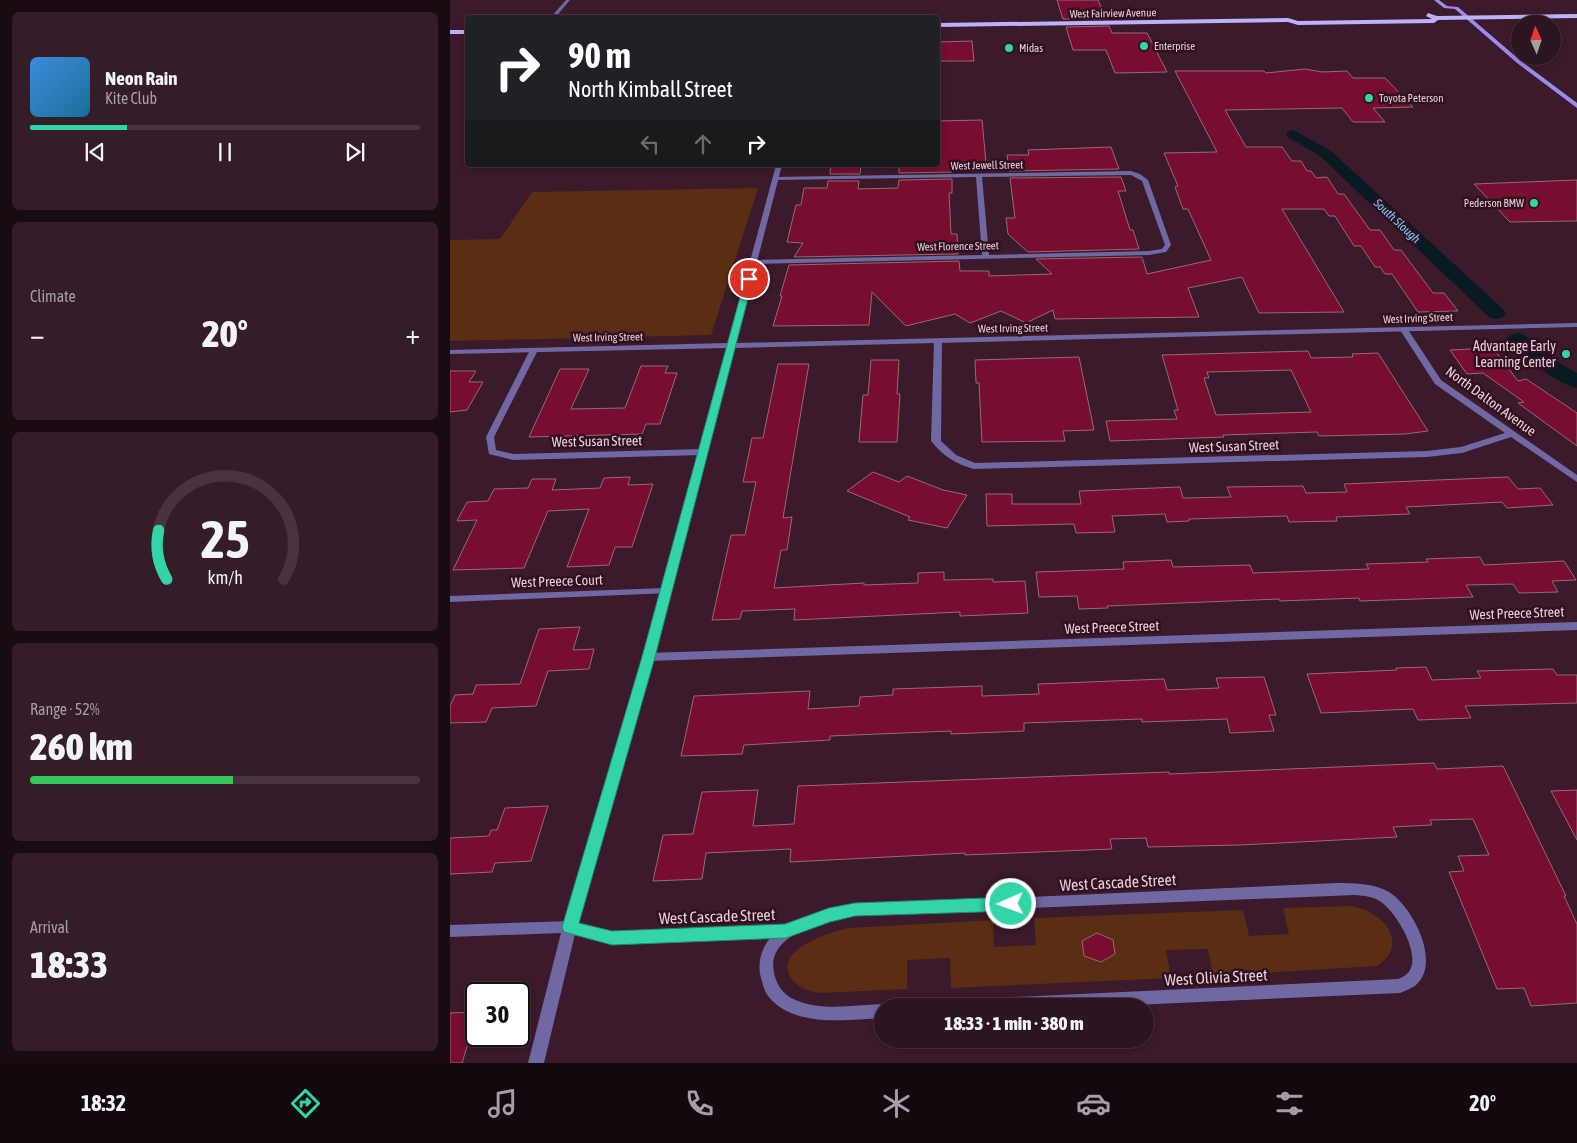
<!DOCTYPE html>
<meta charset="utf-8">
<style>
body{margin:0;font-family:"Asap Condensed",sans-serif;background:#341d29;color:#f1f3f6;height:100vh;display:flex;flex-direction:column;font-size:19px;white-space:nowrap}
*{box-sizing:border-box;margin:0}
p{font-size:16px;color:#a69ea5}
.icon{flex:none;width:28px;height:28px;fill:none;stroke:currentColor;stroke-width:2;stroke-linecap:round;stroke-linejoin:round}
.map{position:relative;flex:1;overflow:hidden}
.sheet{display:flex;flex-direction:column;gap:12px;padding:12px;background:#180b12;width:450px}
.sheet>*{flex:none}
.banner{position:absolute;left:15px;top:15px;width:475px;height:152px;border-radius:5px;box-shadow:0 2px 8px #0003,0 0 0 1px #48333e;background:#202124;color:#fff;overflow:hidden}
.needle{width:32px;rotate:357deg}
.tools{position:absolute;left:1061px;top:15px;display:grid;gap:10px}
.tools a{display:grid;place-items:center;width:50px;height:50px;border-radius:50%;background:#2c1420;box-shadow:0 2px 8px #0003,0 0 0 1px #48333e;font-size:25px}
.speed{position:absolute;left:15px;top:982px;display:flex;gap:10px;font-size:25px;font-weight:700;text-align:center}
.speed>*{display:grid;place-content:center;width:65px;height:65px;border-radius:50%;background:#2c1420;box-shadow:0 2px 8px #0003,0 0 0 1px #48333e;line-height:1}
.speed .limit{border:2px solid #111;border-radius:8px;background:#fff;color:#111}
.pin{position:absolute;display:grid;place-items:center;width:42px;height:42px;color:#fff;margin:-21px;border:2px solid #fff;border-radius:50%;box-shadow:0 1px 5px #0007}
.me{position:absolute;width:55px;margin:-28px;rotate:268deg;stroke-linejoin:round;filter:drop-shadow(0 0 4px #0008)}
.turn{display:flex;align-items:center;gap:18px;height:105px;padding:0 20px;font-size:22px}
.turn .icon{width:65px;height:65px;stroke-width:2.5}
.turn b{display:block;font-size:35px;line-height:42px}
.lanes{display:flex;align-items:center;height:48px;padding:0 20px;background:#0003;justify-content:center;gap:25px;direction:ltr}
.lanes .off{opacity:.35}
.big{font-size:38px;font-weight:800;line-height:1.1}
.sheet .widget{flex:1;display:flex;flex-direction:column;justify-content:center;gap:8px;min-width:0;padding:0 18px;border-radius:8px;background:#341d29}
.sheet .dial{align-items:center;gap:0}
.dial svg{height:130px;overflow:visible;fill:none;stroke:#48333e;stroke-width:7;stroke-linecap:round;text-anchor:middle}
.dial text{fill:#f1f3f6;stroke:none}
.song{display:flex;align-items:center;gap:15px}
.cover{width:60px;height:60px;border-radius:8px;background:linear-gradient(135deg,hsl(210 70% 55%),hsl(200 70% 35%))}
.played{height:5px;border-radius:2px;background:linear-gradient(90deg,#33d4a8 25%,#48333e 25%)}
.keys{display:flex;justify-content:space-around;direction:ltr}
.heat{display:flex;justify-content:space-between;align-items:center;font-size:28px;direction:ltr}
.charge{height:8px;border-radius:4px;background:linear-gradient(90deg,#34c759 52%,#48333e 0)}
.trip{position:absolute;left:424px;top:998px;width:280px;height:50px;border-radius:25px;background:#2c1420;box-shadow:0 2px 8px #0003,0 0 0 1px #48333e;font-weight:800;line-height:50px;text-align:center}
.tabs{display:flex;height:80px;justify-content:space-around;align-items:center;background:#12080d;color:#a69ea5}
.tabs .icon{width:35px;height:35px}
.tabs .selected{color:#33d4a8}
.tabs b{font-size:22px;color:#f1f3f6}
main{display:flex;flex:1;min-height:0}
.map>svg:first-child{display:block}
.green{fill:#5a2e13}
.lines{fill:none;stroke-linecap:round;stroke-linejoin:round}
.canal{fill:#091a22;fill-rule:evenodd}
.building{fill:#770d30;stroke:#976a70;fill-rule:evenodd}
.minor{fill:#7068a2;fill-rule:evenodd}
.tertiary{fill:#7068a2;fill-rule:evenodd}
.secondary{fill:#9b8ce9;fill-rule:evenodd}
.primary{fill:#bbb2fa;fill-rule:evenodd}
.route{fill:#33d4a8;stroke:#218a6d}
.poi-dot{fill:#33d4a8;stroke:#301021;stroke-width:2}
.labels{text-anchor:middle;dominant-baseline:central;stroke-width:5;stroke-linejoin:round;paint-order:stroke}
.far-street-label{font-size:11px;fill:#e7cfda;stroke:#301021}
.far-poi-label{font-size:11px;fill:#e7cfda;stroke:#301021;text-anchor:start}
.far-water-label{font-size:12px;font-style:italic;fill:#79d0f8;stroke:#301021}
.poi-label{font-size:14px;fill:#e7cfda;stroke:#301021;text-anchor:end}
.street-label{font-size:14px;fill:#e7cfda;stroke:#301021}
.near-street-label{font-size:16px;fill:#e7cfda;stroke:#301021}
</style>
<main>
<section class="sheet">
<div class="widget">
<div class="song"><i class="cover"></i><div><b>Neon Rain</b><p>Kite Club</p></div></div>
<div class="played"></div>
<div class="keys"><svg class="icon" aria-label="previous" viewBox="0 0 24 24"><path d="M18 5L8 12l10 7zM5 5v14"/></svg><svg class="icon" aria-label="pause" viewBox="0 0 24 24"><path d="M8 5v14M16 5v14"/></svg><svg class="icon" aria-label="next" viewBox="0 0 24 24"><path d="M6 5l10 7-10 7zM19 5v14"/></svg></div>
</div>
<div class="widget"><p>Climate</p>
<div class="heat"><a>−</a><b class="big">20°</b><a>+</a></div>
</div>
<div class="widget dial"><svg viewBox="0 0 100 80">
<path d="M14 69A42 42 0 1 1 86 69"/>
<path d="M14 69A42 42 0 0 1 9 39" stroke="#33d4a8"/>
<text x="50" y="56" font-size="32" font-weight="700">25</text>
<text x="50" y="72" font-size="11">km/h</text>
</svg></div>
<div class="widget"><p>Range · 52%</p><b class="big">260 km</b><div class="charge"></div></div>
<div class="widget"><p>Arrival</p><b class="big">18:33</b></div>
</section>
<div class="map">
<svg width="1127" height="1063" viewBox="0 0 1127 1063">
<rect width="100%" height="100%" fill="#3b1a2b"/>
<g class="green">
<polygon points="308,188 261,335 0,341 0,240 50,239 82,192"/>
<path d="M901,906C931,910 962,943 927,966L763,976L758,949L716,950L721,978L501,988L500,958L457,960V989L370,993C357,991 345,987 339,974C328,948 380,932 399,928L543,920L544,947L586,945L584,918L793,910L799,936L839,934L833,908Z"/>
</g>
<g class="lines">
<g class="canal">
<polygon points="843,130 880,150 1053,309 1056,313 1053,317 1046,319 1039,317 870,156 838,137 836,134 838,131"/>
<path d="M1067,333L1074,335L1111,364L1127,373V388C1102,382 1080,359 1060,343L1057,339L1060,335Z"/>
</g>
</g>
<g class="building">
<polygon points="607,0 648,0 656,19 613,19"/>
<polygon points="659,26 662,33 697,33 717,72 665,73 656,50 623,50 616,27"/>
<polygon points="522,41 524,61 490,61 490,42"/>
<polygon points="855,69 872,72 897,71 903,78 935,78 963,107 923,108 935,122 903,122 892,108 775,110 796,147 832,147 842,161 851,161 857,171 861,171 866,178 877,177 888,194 894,194 920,230 930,230 944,250 951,250 983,293 994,293 1008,311 968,312 942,274 935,274 930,267 925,267 911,246 904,246 885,216 879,216 874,209 832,209 894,312 809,313 792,277 738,288 749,317 605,319 603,310 576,323 551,311 520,323 505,314 456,326 422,292 419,325 323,326 332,296 330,296 339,265 509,261 510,271 539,271 539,276 602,274 586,259 692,257 697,274 761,260 738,209 733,209 725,187 728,186 714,153 767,152 725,71 814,71 816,73"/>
<polygon points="532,120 536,163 509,163 509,165 502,165 502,172 449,173 449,165 488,165 488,121"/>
<polygon points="661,147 669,169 559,171 557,155 579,155 578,150"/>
<polygon points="381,165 411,165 410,174 380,174"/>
<polygon points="671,177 676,191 668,191 680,230 683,230 689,249 578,252 558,234 556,218 565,218 560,178"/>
<polygon points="502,179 502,193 499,193 501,234 507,234 508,254 344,257 353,243 337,242 346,205 351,205 354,188 377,188 378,181 409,181 408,189 448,188 449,180"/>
<polygon points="1127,180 1127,221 1060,222 1024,184"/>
<polygon points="1043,348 1068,381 1076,379 1127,413 1127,446 1068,403 1074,402 1033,373 1017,374 1000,350"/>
<path d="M858,351L861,358L903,357L902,354L928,353L978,431L955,434L869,436L867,432L773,435L774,437L660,441L656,421L727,419L724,410H728L712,355ZM841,370L861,412L766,415L754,378H759L757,372Z"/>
<polygon points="629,357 644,430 613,431 615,441 532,442 529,383 526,383 525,360"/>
<polygon points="421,360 449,360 447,394 450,394 447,442 409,442 413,395 418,395"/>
<polygon points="328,364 359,364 333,518 342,517 337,550 331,550 324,588 414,583 414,585 468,583 468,573 494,572 494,580 543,579 543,582 575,581 578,613 510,616 510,612 344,620 345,609 292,611 290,619 262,620 281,535 295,535 306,482 293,482 302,438 313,438"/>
<polygon points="191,366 218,366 215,373 227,373 210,424 196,424 192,434 79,437 110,369 139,369 121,409 175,408"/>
<polygon points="0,371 26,371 19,382 33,382 17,410 0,412"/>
<polygon points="423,472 449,482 457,476 493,490 517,495 497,528 458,520 460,517 397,491"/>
<polygon points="180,477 178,485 203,484 182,547 165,547 159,565 117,567 139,509 98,511 74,568 3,570 27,520 7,521 17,502 38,501 44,489 78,488 82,479 106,479 102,490 150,488 154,478"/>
<polygon points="1058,477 1068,489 1090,488 1103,505 1057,508 1052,502 956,507 960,514 886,517 887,521 839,522 837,516 739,519 739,521 717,522 715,514 662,516 665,532 626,533 624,524 537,526 536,494 562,494 562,504 631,504 629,491 730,487 733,498 781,497 777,487 853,486 856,493 897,492 894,484"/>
<polygon points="1030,557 1034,565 1114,561 1126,580 1102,581 1108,592 1069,593 1063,584 1016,585 1023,597 910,601 909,598 830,601 829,599 657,606 658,608 629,609 627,596 589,597 586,572 674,569 673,562 721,560 723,567 800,565 803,573 919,569 916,564 978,562 976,559"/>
<polygon points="130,627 123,650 144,649 139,669 98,671 86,706 42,708 36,722 0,723 0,706 5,695 23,694 26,685 70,684 89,629"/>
<polygon points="976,667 982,680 1031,678 1027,671 1103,669 1107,675 1127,675 1127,703 1015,706 1021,718 968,720 963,709 871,713 857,674 947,670 946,668"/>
<polygon points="814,677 826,715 819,715 824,731 780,733 777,719 692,722 692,719 574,723 574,731 501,734 501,731 380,736 380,740 294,745 292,754 231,756 244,696 360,691 358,709 409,706 410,697 443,695 443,689 532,686 532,696 589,694 588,684 714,679 717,690 769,688 766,678"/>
<polygon points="984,763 987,769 1053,766 1116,896 1114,896 1127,924 1127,1003 1081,1006 1074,988 1047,989 999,872 1014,871 1008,856 1039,855 1023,819 980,820 982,825 943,827 947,837 790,845 698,847 696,838 660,839 662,849 515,855 515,853 340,862 341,849 256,853 252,879 203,881 213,835 243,834 252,792 308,790 303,826 344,824 348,786 719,772 719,774"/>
<polygon points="1127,790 1127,840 1101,791"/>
<polygon points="98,806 81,861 45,863 42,872 0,874 0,838 39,836 41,830 47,830 55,808"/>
<polygon points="647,933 663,940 665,954 651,962 634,956 632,941"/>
<polygon points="26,1012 26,1017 12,1063 0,1063 0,1013"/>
</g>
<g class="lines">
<g class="minor">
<polygon points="116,0 120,0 105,18 100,18"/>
<path d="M681,171L690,174L698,180L721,245L716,252L699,255L303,264L299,262L303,260L532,255L526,177L323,180L322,179L325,177ZM681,175L692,181L715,245L712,249L699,251L539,255L532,177Z"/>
<path d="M951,328H957L991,380L1127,475V482L1061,437L1012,453L977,457L524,469C506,464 493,456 481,441L484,341L488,339L492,341L491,441L506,455L525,463L977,451L1011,447L1055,433L985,384L950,330Z"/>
<polygon points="81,348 87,348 88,350 44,437 46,450 63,454 253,449 258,452 253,455 63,460 39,454 36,437"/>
<polygon points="216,588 220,589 221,591 220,593 0,602 0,596"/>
<polygon points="1127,622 1127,630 198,661 194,660 192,657 194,654 198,653"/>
<path d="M886,883C904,883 923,883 939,892C962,906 991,961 967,984C963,988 955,991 950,993L661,1006H513L516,1001L521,999L948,979C951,978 955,976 958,973C973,956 946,912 931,902C923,896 914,896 905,895L405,915C375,922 312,933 325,977C329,989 336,997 348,1001C373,1011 405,1005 432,1004L437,1006H432V1018C396,1020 343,1028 318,996C314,991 313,984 311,978C307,964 311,949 320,938L162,944L125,934L94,1063H78L111,933L0,937V925L120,921L162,932L336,925L379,909L405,903L580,897Z"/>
</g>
<polygon class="tertiary" points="326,165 332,165 286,343 1127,323 1127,327 284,348 204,657 127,927 125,931 120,933 115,931 113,927 192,657 276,348 0,354 0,350 278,343"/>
<polygon class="secondary" points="984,0 989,0 997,6 1008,7 1071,61 1127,103 1127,108 1067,63 1005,9 994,8"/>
<g class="primary">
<polygon points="978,13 987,16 1127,14 1127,18 988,20 984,23 848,25 838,22 488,27 488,23 838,18 848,21 982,19 976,16"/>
<rect x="0" y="30" width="18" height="4"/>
</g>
</g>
<polygon class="route" points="299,276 303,279 205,657 129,923 162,931 335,924 379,908 405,903 561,897 566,899 569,904 566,909 561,911 405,916 380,922 336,938 162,945 114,932 112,927 192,657 295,279"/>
<g class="poi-dot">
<circle cx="694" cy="46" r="5"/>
<circle cx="559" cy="48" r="5"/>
<circle cx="919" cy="98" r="5"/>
<circle cx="1084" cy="203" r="5"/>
<circle cx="1116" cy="354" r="5"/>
</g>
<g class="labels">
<g class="far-street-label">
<text transform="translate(663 13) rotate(-1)">West Fairview Avenue</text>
<text transform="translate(537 165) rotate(-1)">West Jewell Street</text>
<text transform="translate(508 246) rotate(-1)">West Florence Street</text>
<text transform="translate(968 318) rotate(-2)">West Irving Street</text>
<text transform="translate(563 328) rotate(-1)">West Irving Street</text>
<text transform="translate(158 337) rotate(-1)">West Irving Street</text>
</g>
<g class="far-poi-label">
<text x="704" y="46">Enterprise</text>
<text x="569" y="48">Midas</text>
<text x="929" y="98">Toyota Peterson</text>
<text x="1074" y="203" text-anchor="end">Pederson BMW</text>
</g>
<g class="far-water-label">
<text transform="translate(947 221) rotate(43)">South Slough</text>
</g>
<g class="poi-label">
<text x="1106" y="346">Advantage Early<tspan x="1106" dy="16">Learning Center</tspan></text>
</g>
<g class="street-label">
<text transform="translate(1041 401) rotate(36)">North Dalton Avenue</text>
<text transform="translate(147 441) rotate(-1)">West Susan Street</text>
<text transform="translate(784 446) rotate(-2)">West Susan Street</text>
<text transform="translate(107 581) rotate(-2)">West Preece Court</text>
<text transform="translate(1067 613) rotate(-2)">West Preece Street</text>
<text transform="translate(662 627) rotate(-2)">West Preece Street</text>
</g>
<g class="near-street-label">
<text transform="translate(668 882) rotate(-3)">West Cascade Street</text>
<text transform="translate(267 916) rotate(-2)">West Cascade Street</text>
<text transform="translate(766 977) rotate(-3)">West Olivia Street</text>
</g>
</g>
</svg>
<div class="tools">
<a><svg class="needle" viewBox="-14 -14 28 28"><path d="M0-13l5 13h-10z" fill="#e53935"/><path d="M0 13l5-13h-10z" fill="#a69ea5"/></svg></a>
</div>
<div class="speed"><div class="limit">30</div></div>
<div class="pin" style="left:299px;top:279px;background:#d93025"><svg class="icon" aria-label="arrive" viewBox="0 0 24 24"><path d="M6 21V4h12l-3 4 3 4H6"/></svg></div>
<svg class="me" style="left:561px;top:904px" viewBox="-20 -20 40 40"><circle r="17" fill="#33d4a8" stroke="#fff" stroke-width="3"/><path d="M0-11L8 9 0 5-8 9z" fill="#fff"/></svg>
<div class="trip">18:33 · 1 min · 380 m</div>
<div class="banner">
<div class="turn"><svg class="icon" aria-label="right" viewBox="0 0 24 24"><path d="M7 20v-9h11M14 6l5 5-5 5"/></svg><div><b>90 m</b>North Kimball Street</div></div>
<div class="lanes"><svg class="icon off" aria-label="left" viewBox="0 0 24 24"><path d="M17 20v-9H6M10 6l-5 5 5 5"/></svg><svg class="icon off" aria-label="ahead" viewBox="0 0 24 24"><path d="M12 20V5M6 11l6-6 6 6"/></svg><svg class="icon" aria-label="right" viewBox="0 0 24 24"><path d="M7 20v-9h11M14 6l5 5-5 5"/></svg></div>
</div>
</div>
</main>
<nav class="tabs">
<b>18:32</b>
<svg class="icon selected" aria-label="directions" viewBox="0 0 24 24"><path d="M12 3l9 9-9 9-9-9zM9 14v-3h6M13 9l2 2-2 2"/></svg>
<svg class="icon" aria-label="music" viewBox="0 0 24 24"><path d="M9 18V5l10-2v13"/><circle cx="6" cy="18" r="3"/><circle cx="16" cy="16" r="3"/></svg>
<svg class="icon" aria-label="phone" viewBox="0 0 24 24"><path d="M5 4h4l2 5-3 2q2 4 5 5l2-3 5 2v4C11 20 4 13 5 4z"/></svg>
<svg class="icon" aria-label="climate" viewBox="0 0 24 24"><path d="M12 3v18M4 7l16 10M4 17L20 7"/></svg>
<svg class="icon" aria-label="car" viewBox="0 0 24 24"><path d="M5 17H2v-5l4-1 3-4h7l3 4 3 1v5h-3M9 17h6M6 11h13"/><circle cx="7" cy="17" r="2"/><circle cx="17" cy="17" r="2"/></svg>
<svg class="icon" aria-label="filters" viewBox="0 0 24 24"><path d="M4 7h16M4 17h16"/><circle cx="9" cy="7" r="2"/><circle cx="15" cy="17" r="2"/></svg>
<b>20°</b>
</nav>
